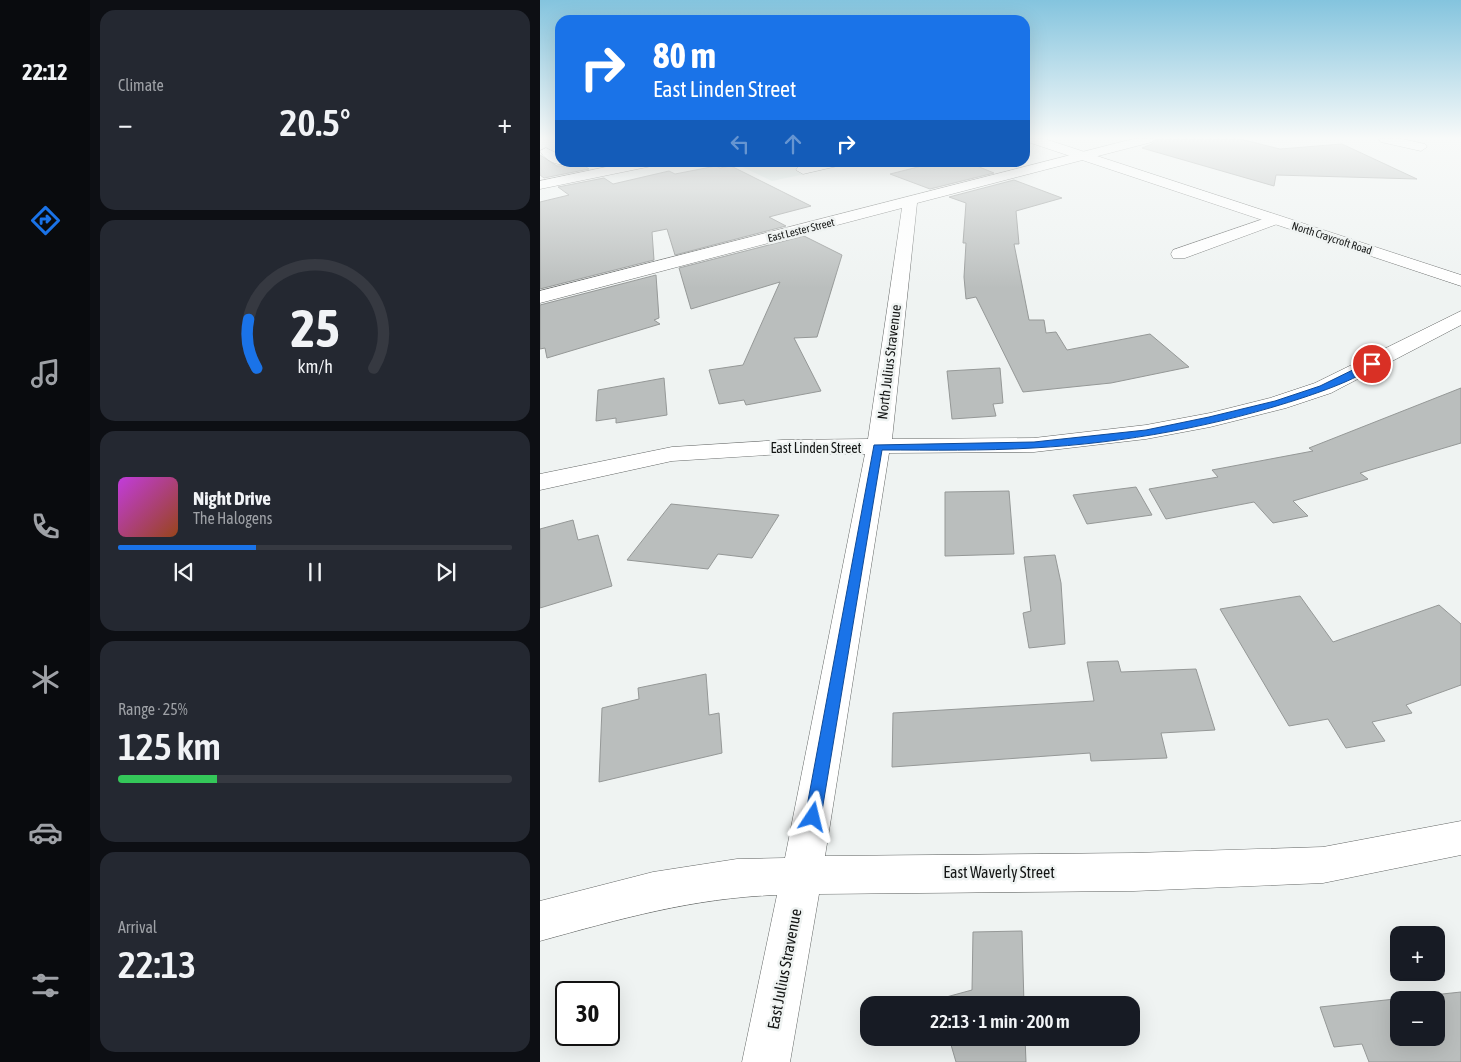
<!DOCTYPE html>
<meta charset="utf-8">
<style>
body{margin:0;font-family:"Asap Condensed",sans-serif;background:#242831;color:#f1f3f6;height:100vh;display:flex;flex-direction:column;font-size:19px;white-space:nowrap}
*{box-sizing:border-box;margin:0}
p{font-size:16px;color:#9ea1a6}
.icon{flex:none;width:28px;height:28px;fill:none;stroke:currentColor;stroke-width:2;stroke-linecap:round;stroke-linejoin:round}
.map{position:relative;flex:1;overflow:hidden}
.panel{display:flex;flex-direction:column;gap:10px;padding:10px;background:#0d0f14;width:450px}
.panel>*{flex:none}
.top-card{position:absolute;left:15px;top:15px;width:475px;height:152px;border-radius:15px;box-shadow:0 5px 20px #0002;background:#1a73e8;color:#fff;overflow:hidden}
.buttons{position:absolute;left:850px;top:926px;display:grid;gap:10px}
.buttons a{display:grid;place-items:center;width:55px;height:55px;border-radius:10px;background:#171b24;box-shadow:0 5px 20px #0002;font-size:25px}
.speed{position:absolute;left:15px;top:981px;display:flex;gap:10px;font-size:25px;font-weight:700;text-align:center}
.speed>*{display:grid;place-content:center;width:65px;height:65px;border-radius:50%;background:#171b24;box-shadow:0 5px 20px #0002;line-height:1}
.speed .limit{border:2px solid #111;border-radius:8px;background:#fff;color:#111}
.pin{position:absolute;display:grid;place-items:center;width:42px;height:42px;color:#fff;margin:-21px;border:2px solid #fff;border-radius:50%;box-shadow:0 1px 5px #0007}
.me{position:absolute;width:55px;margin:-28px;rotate:10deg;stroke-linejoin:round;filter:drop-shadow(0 0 4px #0008)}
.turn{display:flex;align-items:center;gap:18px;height:105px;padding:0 15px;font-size:22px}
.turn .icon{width:65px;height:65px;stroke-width:2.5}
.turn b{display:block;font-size:35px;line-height:42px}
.lanes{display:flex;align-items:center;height:48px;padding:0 15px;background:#0003;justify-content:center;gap:25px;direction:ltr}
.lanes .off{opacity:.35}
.big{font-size:38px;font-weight:600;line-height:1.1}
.panel .widget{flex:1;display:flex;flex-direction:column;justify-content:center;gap:8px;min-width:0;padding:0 18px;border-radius:15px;background:#242831}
.panel .dial{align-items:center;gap:0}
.dial svg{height:130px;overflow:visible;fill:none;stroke:#363941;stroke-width:7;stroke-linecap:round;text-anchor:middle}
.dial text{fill:#f1f3f6;stroke:none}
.song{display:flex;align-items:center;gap:15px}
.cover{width:60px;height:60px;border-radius:8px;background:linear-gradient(135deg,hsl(290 70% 55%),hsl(20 70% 35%))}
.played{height:5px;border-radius:2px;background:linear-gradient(90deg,#1a73e8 35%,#363941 35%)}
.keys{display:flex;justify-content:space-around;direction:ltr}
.heat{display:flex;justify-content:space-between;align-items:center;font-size:28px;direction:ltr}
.charge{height:8px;border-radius:4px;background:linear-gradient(90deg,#34c759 25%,#363941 0)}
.trip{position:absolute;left:320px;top:996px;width:280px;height:50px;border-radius:15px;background:#171b24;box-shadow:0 5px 20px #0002;font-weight:600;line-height:50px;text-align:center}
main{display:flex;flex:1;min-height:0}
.dock{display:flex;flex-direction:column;width:90px;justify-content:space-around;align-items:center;background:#090b0e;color:#9ea1a6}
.dock .icon{width:35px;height:35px}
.dock .active{color:#1a73e8}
.dock b{font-size:22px;color:#f1f3f6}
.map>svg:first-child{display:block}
.built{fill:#dbe8e5}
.building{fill:#babebd;stroke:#959897;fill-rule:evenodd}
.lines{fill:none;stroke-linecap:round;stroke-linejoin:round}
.minor-casing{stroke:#646766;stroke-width:1}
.major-casing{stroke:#646766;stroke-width:1}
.minor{fill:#fff;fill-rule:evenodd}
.major{fill:#fff;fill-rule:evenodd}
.route{fill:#1a73e8;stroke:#114b97}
.labels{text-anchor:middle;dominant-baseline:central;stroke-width:5;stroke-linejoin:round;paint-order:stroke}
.far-street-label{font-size:11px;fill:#141615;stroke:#eff3f2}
.street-label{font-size:14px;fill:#141615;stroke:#eff3f2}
.near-street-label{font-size:16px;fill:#141615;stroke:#eff3f2}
</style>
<main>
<nav class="dock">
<b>22:12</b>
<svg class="icon active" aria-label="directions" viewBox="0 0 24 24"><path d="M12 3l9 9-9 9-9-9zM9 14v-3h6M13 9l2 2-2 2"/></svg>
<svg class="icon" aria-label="music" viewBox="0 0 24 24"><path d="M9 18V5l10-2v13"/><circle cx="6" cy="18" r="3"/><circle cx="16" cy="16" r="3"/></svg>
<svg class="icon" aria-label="phone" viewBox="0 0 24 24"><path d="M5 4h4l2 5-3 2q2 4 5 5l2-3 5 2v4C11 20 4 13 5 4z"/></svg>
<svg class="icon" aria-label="climate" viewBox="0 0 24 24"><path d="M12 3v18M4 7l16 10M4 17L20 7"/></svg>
<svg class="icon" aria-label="car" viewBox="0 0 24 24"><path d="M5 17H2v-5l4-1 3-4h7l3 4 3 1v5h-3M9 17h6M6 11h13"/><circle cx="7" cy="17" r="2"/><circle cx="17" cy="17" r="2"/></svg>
<svg class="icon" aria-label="filters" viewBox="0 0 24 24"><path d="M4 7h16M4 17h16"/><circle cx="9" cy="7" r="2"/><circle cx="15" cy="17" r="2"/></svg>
</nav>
<section class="panel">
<div class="widget"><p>Climate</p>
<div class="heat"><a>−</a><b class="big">20.5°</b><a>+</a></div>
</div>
<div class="widget dial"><svg viewBox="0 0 100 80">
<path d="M14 69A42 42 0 1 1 86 69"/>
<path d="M14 69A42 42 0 0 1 9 39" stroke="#1a73e8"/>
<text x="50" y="56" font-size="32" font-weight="700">25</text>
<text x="50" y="72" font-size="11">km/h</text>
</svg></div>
<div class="widget">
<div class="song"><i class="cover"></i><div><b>Night Drive</b><p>The Halogens</p></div></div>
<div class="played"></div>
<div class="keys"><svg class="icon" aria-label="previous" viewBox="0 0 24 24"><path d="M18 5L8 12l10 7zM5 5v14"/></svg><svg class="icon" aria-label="pause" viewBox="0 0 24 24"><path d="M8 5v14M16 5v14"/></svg><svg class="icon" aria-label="next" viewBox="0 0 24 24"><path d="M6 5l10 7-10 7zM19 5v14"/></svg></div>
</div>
<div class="widget"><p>Range · 25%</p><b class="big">125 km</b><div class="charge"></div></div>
<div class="widget"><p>Arrival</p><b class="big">22:13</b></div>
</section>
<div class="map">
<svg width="921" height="1062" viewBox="0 0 921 1062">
<rect width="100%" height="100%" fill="#eff3f2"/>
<polygon class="built" points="194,163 316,163 232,181"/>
<g class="building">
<polygon points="616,139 700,139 740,149 802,144 877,179 736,175 734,186 602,148 612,144"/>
<polygon points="0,155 17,166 25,166 26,162 39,162 49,169 4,178 0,175"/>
<polygon points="398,162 427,162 454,173 390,189 350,174"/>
<polygon points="176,166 180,168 191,166 271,206 229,217 246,226 135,255 127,229 112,232 114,260 0,289 0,202 29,195 18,187 64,178 73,184 129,171 135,174"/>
<polygon points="474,180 522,198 476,211 479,244 474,244 489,320 504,320 506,333 516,332 527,350 610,334 649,367 571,383 483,392 436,297 426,299 424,277 426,243 423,243 426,203 409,197"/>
<polygon points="264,236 302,255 277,337 254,338 281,391 206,405 204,400 179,404 169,370 203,365 240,282 151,309 139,268"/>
<polygon points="116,275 119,318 114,320 120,324 7,358 5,348 0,349 0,305"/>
<polygon points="460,368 463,403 453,404 456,416 412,419 407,371"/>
<polygon points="124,378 127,415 76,423 76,418 56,421 58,390"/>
<polygon points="921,388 921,443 820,473 828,479 753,501 768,516 733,523 714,502 626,519 609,489 678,477 672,470 773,451 769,448"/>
<polygon points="596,487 612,515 547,524 533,495"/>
<polygon points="469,491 474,554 405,556 405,492"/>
<polygon points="131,504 239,515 212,558 178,554 168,569 87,560"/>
<polygon points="33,520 38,540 58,535 72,586 0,608 0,529"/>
<polygon points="515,555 521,583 525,644 489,648 483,613 491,611 484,557"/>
<polygon points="760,596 793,642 899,605 921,624 921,685 866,705 872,713 832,722 845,741 806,748 788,719 749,726 680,609"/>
<polygon points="578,661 581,672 656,669 675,730 621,733 627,758 551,761 550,753 352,767 353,713 554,701 547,662"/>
<polygon points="166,674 169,715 179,713 182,753 59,782 62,708 99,699 98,688"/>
<polygon points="482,931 484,1005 401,1005 399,999 432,990 433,932"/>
<path d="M921,992V1062H829L822,1044L794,1047L780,1007ZM859,1000H896V1038H859Z"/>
<polygon points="409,1038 485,1038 486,1062 416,1062"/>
</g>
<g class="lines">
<g class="minor-casing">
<g id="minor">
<path d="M593,139H614L612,142L377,203L352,439L494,438L606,425L670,413L730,398L775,383L921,311V325L791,393L746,408L670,427L606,439L494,452L349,453L285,856L594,853L783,847L921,821V855L783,883L594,891L279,894L250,1062H202L237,895C153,898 80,919 0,941V901L113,872L197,859L245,858L325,454H242L132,461L0,490V474L132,447L242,440L328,439L362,208L0,303V291Z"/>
<polygon points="839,139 862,139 885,144 887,147 881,151 841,142"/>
<path d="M6,148L20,155V162L25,164C16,166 4,159 0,151Z"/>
<polygon points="90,162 118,162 112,166 0,189 0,181"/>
<polygon points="278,162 303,162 302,165 263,174 256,170 258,167"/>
<polygon points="735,215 740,217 743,220 740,223 645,258 633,258 631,254 633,250"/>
</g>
</g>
<g class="major-casing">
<polygon id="major" points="486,139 505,139 921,275 921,286 488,142"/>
</g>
<use href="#minor" class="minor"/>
<use href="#major" class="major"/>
</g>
<linearGradient id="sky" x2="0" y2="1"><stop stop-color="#84c4de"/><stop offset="0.48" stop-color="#f8faf9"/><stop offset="1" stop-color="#f8faf9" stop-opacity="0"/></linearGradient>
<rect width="921" height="288" fill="url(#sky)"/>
<path class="route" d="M829,362L836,364C823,377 783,391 765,397C678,426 585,443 493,448C443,451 392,450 342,450L281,817L278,822L273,824L267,822L265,817L334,445L494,442L606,430L669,417L735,401L780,386Z"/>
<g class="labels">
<g class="far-street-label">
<text transform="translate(261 230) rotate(-14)">East Lester Street</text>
<text transform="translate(792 238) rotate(18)">North Craycroft Road</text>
</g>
<g class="street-label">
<text transform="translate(349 362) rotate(-83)">North Julius Stravenue</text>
<text x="276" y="448">East Linden Street</text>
</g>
<g class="near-street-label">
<text x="459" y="872">East Waverly Street</text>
<text transform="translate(244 969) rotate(-79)">East Julius Stravenue</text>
</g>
</g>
</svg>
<div class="buttons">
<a>+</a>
<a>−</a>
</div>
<div class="speed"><div class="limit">30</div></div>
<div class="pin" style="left:832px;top:364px;background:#d93025"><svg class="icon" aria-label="arrive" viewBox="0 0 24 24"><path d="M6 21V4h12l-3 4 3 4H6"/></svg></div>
<svg class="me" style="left:273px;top:817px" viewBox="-20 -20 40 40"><path d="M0-17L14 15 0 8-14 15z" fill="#1a73e8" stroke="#fff" stroke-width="4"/></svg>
<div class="trip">22:13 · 1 min · 200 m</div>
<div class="top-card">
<div class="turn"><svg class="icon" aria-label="right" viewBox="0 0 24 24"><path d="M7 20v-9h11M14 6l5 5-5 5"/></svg><div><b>80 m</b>East Linden Street</div></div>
<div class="lanes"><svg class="icon off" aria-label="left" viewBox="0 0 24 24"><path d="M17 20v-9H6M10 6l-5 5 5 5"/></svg><svg class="icon off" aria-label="ahead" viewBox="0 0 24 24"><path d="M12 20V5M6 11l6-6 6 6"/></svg><svg class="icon" aria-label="right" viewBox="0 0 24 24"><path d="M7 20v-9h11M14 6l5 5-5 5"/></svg></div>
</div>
</div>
</main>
